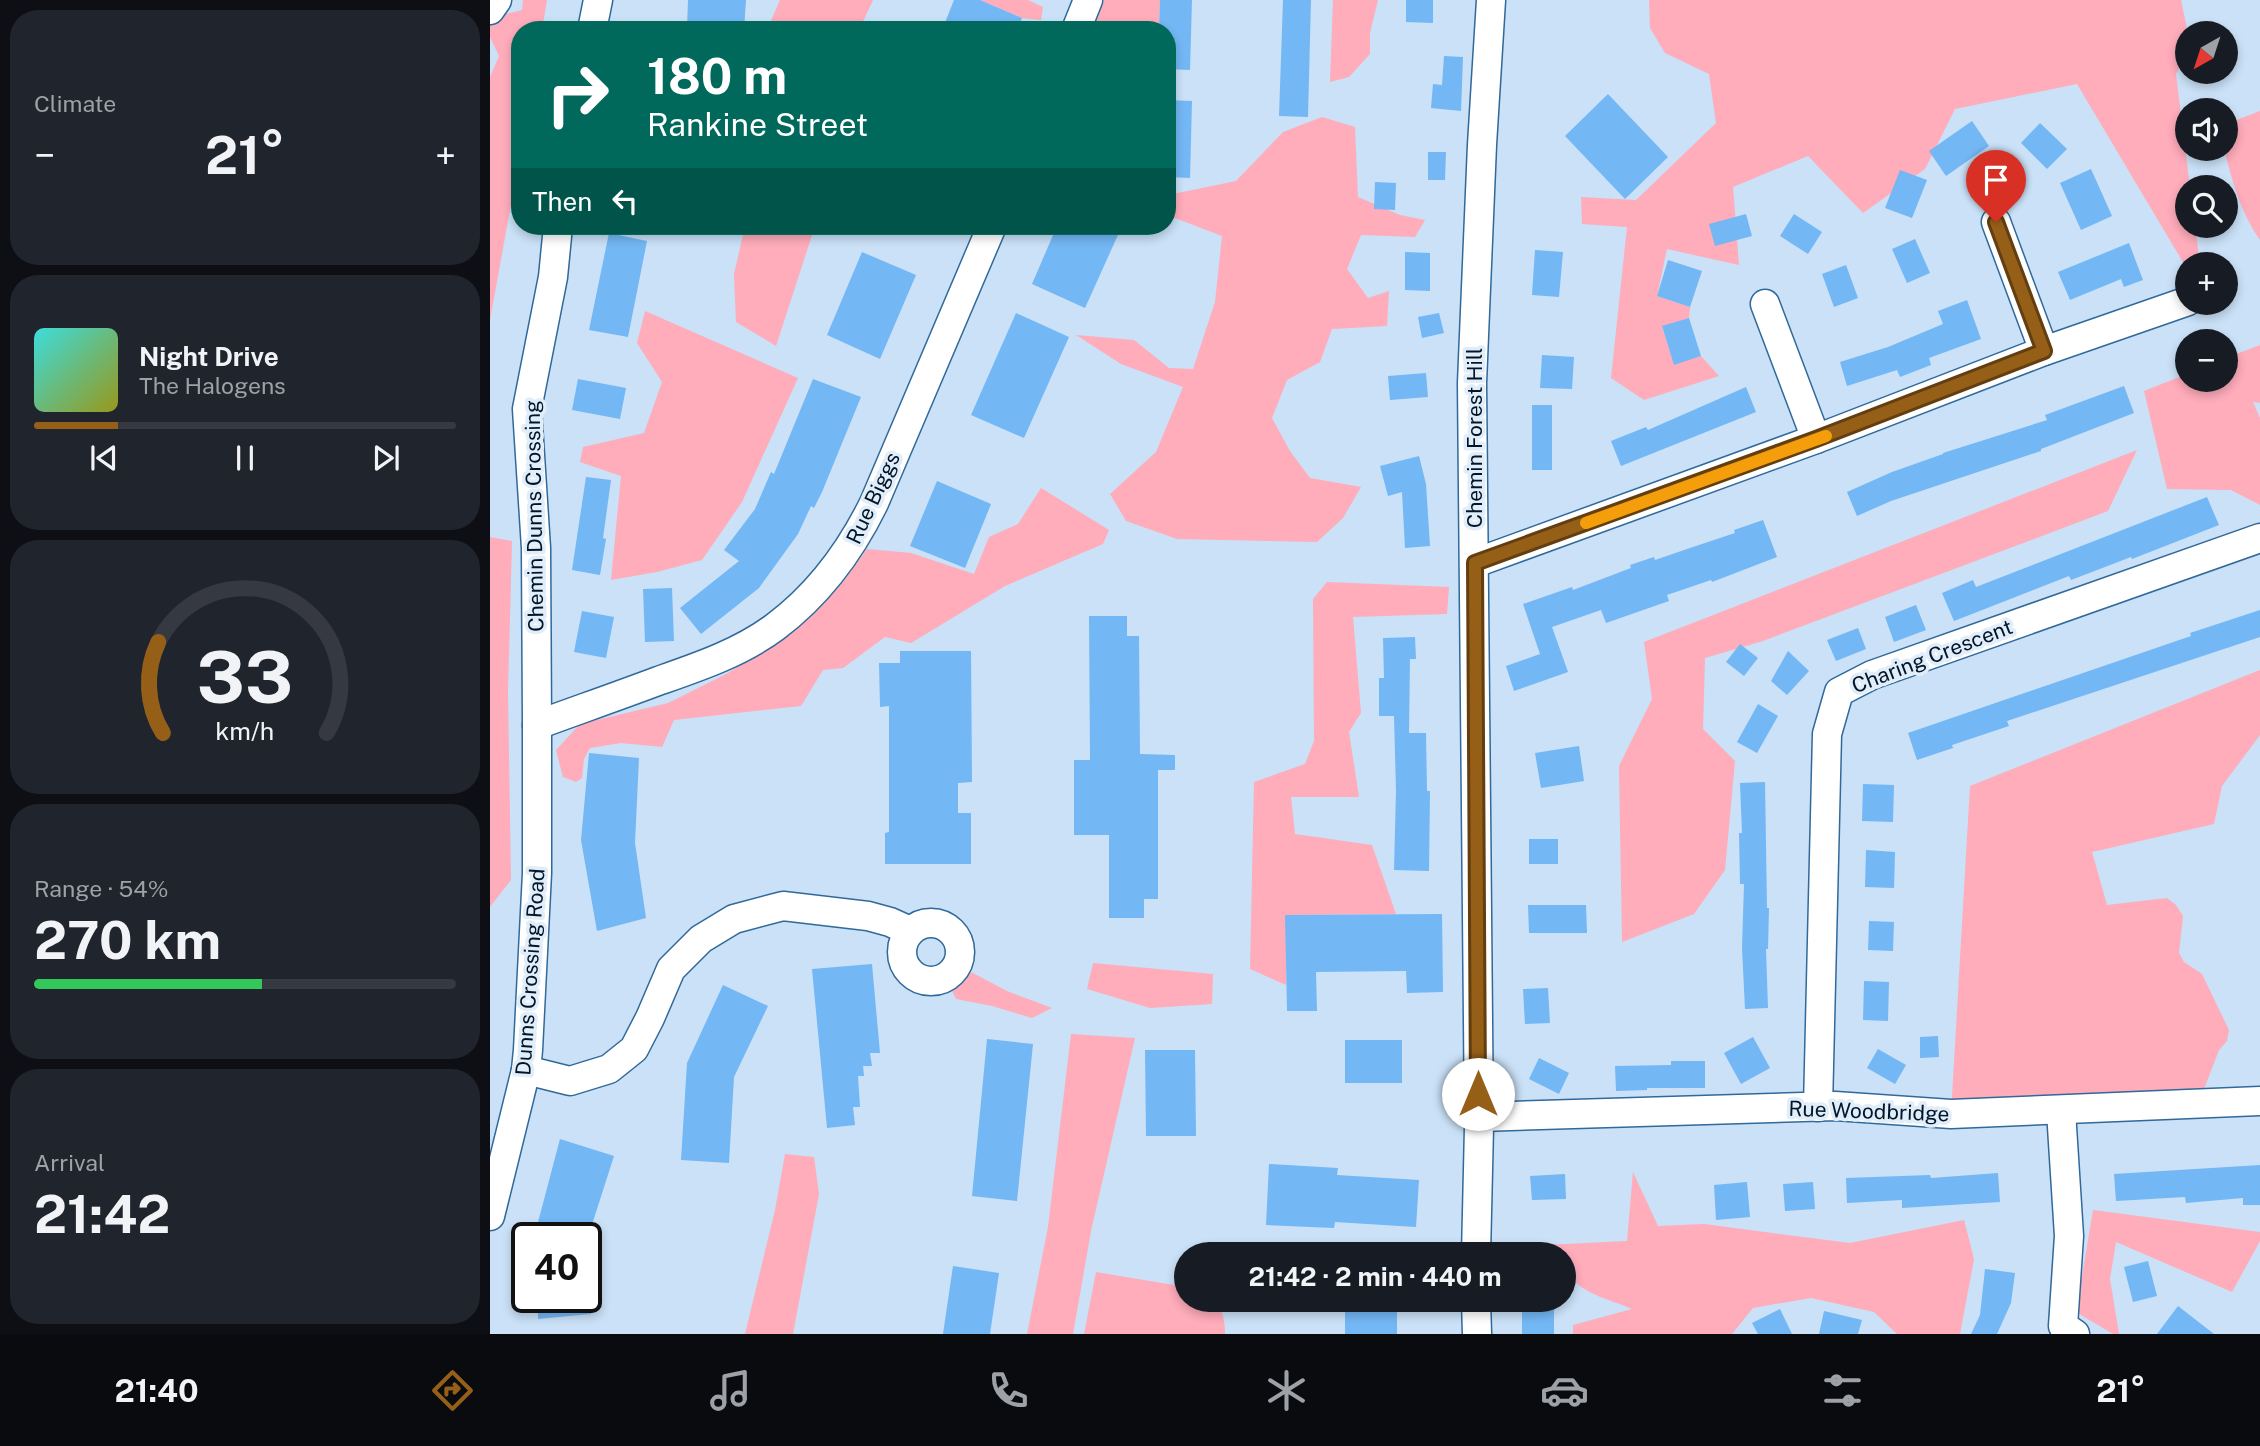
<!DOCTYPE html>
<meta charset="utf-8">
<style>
body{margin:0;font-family:"Public Sans",sans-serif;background:#20242c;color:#f1f3f6;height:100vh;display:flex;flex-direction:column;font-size:26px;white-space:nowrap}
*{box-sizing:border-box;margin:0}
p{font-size:23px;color:#9ea1a6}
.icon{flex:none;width:38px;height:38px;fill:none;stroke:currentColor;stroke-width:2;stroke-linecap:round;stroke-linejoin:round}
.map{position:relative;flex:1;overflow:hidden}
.details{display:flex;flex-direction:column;gap:10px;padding:10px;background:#0d0f14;width:490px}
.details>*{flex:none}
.hud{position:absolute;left:21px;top:21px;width:665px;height:214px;border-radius:28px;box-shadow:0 4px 10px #0003;background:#00695c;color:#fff;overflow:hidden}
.needle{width:46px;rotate:219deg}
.tools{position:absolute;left:1685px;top:21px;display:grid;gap:14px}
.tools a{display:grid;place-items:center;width:63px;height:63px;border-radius:50%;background:#171b24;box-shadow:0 4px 10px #0003;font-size:35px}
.speed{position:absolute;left:21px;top:1222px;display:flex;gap:14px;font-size:35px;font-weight:700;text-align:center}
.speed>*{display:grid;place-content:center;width:91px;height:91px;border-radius:50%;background:#171b24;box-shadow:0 4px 10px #0003;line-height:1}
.speed .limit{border:4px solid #111;border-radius:10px;background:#fff;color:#111}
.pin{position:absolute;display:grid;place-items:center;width:60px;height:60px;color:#fff;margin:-72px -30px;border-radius:50% 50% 50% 0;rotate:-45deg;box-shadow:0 0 7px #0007}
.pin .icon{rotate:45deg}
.me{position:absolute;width:77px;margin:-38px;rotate:0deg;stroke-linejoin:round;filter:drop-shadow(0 0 5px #0008)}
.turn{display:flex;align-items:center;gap:24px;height:147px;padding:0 21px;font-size:32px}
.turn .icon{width:91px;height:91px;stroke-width:2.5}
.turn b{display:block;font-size:49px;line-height:60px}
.then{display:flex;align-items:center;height:66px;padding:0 21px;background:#0003;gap:14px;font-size:26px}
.big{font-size:52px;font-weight:700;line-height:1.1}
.details .tile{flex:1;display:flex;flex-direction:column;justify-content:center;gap:10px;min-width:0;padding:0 24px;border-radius:28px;background:#20242c}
.details .dial{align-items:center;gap:0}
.dial svg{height:182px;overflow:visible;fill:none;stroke:#363941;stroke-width:7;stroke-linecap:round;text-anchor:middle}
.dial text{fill:#f1f3f6;stroke:none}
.song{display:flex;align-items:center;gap:21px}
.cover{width:84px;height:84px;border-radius:10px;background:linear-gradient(135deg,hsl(180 70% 55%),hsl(60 70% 35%))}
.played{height:7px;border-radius:4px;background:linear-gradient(90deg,#965f18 20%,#363941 20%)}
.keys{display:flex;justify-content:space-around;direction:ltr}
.heat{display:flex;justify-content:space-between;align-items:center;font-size:38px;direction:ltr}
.charge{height:10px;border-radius:5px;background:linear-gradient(90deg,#34c759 54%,#363941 0)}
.trip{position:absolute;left:684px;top:1242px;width:402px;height:70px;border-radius:35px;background:#171b24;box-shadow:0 4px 10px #0003;font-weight:700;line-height:70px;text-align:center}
.tabs{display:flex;height:112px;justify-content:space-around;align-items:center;background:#090b0e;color:#9ea1a6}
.tabs .icon{width:49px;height:49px}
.tabs .on{color:#965f18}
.tabs b{font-size:32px;color:#f1f3f6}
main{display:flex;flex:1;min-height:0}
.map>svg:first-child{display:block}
.green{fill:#ffacbb}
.building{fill:#73b7f5}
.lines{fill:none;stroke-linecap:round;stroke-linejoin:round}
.minor-casing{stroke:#30699a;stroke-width:31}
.minor{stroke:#fff;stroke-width:28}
.route-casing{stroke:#623e10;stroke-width:18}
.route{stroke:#965f18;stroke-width:12}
.slow{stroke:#f59e0b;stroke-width:12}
.labels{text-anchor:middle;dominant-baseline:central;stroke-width:7;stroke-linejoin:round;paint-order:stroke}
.street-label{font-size:21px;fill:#01162a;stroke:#e1edf8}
</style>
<main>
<section class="details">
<div class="tile"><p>Climate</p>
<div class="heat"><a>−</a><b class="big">21°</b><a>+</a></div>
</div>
<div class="tile">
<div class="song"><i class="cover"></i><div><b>Night Drive</b><p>The Halogens</p></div></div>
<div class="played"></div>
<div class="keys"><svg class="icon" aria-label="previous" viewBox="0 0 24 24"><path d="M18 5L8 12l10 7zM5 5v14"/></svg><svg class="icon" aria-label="pause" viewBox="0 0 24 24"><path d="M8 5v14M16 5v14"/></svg><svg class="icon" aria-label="next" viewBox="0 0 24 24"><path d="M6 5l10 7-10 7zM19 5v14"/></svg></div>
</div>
<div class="tile dial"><svg viewBox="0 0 100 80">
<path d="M14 69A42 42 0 1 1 86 69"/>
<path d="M14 69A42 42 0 0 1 12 29" stroke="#965f18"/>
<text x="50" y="56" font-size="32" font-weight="700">33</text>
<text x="50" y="72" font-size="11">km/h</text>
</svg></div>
<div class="tile"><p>Range · 54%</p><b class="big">270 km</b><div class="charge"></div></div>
<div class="tile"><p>Arrival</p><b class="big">21:42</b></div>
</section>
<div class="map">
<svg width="1770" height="1334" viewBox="0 0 1770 1334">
<rect width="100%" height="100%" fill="#cae1f7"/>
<g class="green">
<polygon points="33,0 57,0 52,30 30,30 30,155 0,320 0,77 9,56 0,37 0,18 32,10"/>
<polygon points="290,0 383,0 369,30 277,30"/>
<polygon points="490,0 538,0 553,7 551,20 532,18"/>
<polygon points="614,0 670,0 669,30 602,30"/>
<polygon points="843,0 888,0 880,33 880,54 859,77 840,82"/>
<polygon points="1159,0 1691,0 1698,33 1697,54 1686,74 1700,187 1698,187 1698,226 1705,226 1710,264 1698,264 1697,269 1587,84 1465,109 1435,169 1373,213 1318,156 1243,187 1249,265 1177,249 1167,296 1200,307 1199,318 1172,327 1184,364 1211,356 1229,376 1154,400 1121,378 1137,227 1092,224 1091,197 1146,200 1226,123 1219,74 1175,53 1160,28"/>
<path d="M1770,111V240C1751,213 1742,181 1734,149H1736V124Z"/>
<polygon points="832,117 865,127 868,197 910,215 935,220 925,237 871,235 857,269 878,298 899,291 897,326 842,329 830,362 797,380 782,418 800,451 820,478 871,487 853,518 827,542 687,539 636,521 620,494 666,452 693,387 631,364 586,335 644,340 679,368 703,369 725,302 732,236 677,215 677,189 683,194 746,181 793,132"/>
<polygon points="255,226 325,226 286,346 246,322 244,274"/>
<polygon points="155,311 308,378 252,502 212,560 167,572 121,580 131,476 90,462 93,447 154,433 172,382 147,343"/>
<polygon points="1770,345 1770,403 1763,402 1770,418 1770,505 1741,490 1677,489 1654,391 1697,374 1698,380 1736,380 1736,358"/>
<polygon points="1647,450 1618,511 1273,641 1215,658 1213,729 1245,761 1235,870 1204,914 1132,942 1129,766 1162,699 1154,642"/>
<polygon points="551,488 619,530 613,544 515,586 421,643 395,637 353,668 333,670 311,706 184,720 172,747 131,743 100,748 94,759 92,778 86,782 73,777 66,750 90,724 178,703 238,673 306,628 353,582 377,549 421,553 484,574 499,537 528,524"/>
<polygon points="0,537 22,541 18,692 21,880 0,907"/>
<polygon points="837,582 959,587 957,614 863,617 871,713 859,732 869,797 801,797 805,834 882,845 906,914 796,915 796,985 760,969 764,782 815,764 824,741 823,599"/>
<polygon points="1770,670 1770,735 1732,786 1724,824 1602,852 1617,905 1677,898 1686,905 1693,916 1689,953 1694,962 1712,974 1739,1030 1737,1041 1729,1050 1709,1102 1461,1114 1480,786"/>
<polygon points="603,963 723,974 722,1004 660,1008 597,989"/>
<polygon points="481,972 517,991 562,1008 542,1018 502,1006 466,999 462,991 476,980"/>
<polygon points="581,1034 645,1038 601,1231 583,1334 537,1334 558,1227"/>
<polygon points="295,1154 324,1157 329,1194 303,1334 255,1334 285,1210"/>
<path d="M1143,1172L1168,1226L1214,1224L1360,1243L1474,1220L1484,1259L1470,1334H1407L1384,1312L1321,1298L1263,1308L1242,1334H1083V1325L1142,1309C1115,1297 1074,1291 1074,1255H1063L1055,1245L1137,1241Z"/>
<polygon points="1603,1210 1770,1232 1770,1241 1742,1292 1626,1242 1620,1279 1629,1334 1623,1334 1586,1312"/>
<path d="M606,1272L696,1287V1300H723C733,1308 735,1322 735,1334H594Z"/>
</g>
<g class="building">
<polygon points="198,0 256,0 254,30 197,30"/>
<polygon points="464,0 490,0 532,18 527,30 452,30"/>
<polygon points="670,0 702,0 700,70 677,69 677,30 669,30"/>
<polygon points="793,0 821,0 818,117 789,116"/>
<polygon points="916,0 943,0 943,23 916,22"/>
<polygon points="954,56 973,57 971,111 941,108 943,84 952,85"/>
<polygon points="1118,94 1178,157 1135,199 1075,136"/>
<polygon points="677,100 702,101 700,178 677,177"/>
<polygon points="1482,121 1499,146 1456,176 1439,151"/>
<polygon points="1550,123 1577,149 1557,169 1531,143"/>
<polygon points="938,152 956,152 955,180 938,180"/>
<polygon points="1601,169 1622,216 1591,230 1570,183"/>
<polygon points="1410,170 1437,180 1422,218 1395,208"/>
<polygon points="885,182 906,183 905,210 884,209"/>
<polygon points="1256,214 1262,236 1225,246 1219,224"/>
<polygon points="1304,214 1332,232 1318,254 1290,236"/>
<polygon points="567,226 632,226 595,308 542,284"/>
<polygon points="119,233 157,241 138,337 99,330"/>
<polygon points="1425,239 1440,273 1417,283 1402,249"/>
<polygon points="1639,243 1653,280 1634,287 1631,279 1580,300 1568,272"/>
<polygon points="1045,250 1073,252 1069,297 1042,295"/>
<polygon points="372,252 426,275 390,359 337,335"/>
<polygon points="915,252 940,253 940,291 915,290"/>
<polygon points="1178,260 1212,271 1200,307 1167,296"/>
<polygon points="1356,265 1368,298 1344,307 1332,274"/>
<polygon points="1477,300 1491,339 1439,358 1441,365 1410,377 1407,370 1357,386 1350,362 1398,347 1453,324 1448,311"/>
<polygon points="526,313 579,337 534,438 481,415"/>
<polygon points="949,313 954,333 932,338 928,317"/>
<polygon points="1199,318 1211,356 1184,365 1172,326"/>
<polygon points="1052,355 1084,357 1082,389 1050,388"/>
<polygon points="936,373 938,397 900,400 898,376"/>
<polygon points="88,379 136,388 130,419 82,410"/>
<polygon points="323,379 371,397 332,492 324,508 321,506 308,534 269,588 211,634 190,608 249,561 234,550 265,509 281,472 284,474"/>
<polygon points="1634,386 1644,413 1551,449 1551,451 1401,501 1367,516 1357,492 1402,472 1453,454 1453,453 1557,420 1555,415"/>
<polygon points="1256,387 1266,412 1131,466 1121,441 1156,427 1158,430"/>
<rect x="1042" y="405" width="20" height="65"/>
<polygon points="929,456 936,484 940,546 915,548 912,492 898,496 890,466"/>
<polygon points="96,477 121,480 113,538 116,539 110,575 82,570"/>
<polygon points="447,481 501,504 475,568 420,546"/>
<polygon points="1717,497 1729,525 1642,559 1641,557 1581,580 1579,576 1464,621 1452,593 1483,580 1486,587"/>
<polygon points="1273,520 1287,557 1222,582 1221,580 1177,595 1179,601 1116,623 1111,610 1062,627 1078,672 1024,691 1016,666 1050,654 1033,604 1082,587 1083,590 1141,568 1140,565 1164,557 1165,560 1200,548 1245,533 1244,530"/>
<polygon points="182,588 184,641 155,642 153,589"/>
<polygon points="1426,605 1436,630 1404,642 1395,617"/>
<polygon points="1770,610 1770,637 1517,721 1519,726 1462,745 1463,748 1427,760 1418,733 1701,636 1700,633"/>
<polygon points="92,611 124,617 116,658 84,652"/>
<polygon points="599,616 637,616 637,636 649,636 650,754 685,755 685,770 668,770 668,899 654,899 654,918 619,918 619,835 584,835 584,760 600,760"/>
<polygon points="1368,628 1376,649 1346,661 1337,640"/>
<polygon points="925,637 926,659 920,659 919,733 936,733 937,791 940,791 939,871 904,870 906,791 904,716 889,716 889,678 894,678 893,638"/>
<polygon points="1250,644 1268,658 1254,676 1236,662"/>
<polygon points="410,651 481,651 482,782 468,783 468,813 481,813 481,864 395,864 395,833 399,832 399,706 390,707 389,663 410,663"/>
<polygon points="1298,651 1319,671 1297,695 1281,681"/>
<polygon points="1268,704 1288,716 1267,753 1247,742"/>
<polygon points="1089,746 1094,781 1051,788 1045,753"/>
<polygon points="99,753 149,758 145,843 156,918 107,931 91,840"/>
<polygon points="1275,782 1277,908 1279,908 1278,949 1276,949 1278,1008 1255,1009 1252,948 1254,884 1250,884 1249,833 1252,833 1250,783"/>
<polygon points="1373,784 1404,785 1403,822 1372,821"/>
<rect x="1039" y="839" width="29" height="25"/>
<polygon points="1376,850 1405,852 1404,888 1375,887"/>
<polygon points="1038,905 1096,905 1097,933 1039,933"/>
<polygon points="952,914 953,992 917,993 916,971 826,972 827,1011 797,1011 795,915"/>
<polygon points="1379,921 1404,922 1403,951 1378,950"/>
<polygon points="382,964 390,1053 380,1053 382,1066 373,1066 374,1076 368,1076 370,1107 363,1107 365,1125 337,1128 322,969"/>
<polygon points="1374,981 1399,982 1398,1021 1373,1020"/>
<polygon points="233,985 278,1006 244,1077 239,1163 191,1160 197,1063"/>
<polygon points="1058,988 1060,1023 1035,1024 1033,989"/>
<polygon points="1448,1036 1449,1057 1430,1058 1430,1037"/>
<polygon points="1263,1037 1280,1068 1251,1084 1234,1053"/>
<polygon points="497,1039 543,1044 527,1201 482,1196"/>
<rect x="855" y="1040" width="57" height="43"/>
<polygon points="1388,1049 1416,1065 1405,1084 1377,1068"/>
<polygon points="655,1050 705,1050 706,1136 656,1136"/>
<polygon points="1049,1058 1079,1073 1069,1094 1039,1079"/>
<polygon points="1181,1061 1215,1061 1215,1088 1157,1088 1157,1090 1126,1091 1125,1066 1181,1065"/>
<polygon points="70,1139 124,1156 98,1237 47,1237 47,1226"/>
<polygon points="779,1164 848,1168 847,1175 929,1180 926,1227 845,1222 844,1228 776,1225"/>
<polygon points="1770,1165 1770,1205 1753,1205 1753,1198 1696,1203 1695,1197 1626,1201 1624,1174"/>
<polygon points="1508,1173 1510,1202 1412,1208 1412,1200 1357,1203 1356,1178 1440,1175 1441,1178"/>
<polygon points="1075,1174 1076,1199 1042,1200 1040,1176"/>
<polygon points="1257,1182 1260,1217 1226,1220 1224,1185"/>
<polygon points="1323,1182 1325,1209 1295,1211 1293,1184"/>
<polygon points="1658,1261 1667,1296 1643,1302 1634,1267"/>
<polygon points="463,1266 509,1273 500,1334 453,1334"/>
<polygon points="1495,1269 1525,1273 1521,1303 1507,1334 1481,1334 1490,1315"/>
<polygon points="48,1297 101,1297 101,1314 48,1319"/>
<rect x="855" y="1300" width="52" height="34"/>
<rect x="1032" y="1300" width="32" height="34"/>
<polygon points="1688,1306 1724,1334 1667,1334"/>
<polygon points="1290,1309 1302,1334 1268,1334 1262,1323"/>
<polygon points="1334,1311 1372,1320 1368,1334 1329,1334"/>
</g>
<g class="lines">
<g class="minor-casing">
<g id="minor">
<polyline points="0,10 7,0"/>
<polyline points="102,30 108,0"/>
<polyline points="586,30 598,0"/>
<polyline points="1506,222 1554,351"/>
<polyline points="1275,304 1326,439"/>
<polyline points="985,563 1326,439 1554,351 1698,301"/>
<path d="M47,725C88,710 128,696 168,681C208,667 250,653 285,627C329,594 360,552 384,503L502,226"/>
<circle cx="441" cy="952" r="29"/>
<polyline points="36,1070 80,1081 119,1069 144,1049 160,1018 181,969 211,939 244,919 293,906 378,916 400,922 420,931"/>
<polyline points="1328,1107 1337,734 1349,692 1382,675 1770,538"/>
<polyline points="1571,1111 1579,1236 1573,1326 1585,1334"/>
<polyline points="989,1117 1345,1106 1461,1114 1770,1101"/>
<polyline points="0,1216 36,1070 38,1050 47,873 47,725 46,548 37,409 63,277 68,226"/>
<polyline points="986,1255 989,1127 982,383 992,145 1001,0"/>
<polyline points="986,1300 987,1334"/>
</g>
</g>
<use href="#minor" class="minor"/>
</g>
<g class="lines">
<g class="route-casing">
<polyline id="route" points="988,1094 985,563 1326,439 1554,351 1506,222"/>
</g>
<use href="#route" class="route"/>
<polyline class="slow" points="1096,523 1336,436"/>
</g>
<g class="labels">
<g class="street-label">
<text transform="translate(984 438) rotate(-90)">Chemin Forest Hill</text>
<text transform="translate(383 498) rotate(-65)">Rue Biggs</text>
<text transform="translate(44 516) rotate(-91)">Chemin Dunns Crossing</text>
<text transform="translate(1442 656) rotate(-21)">Charing Crescent</text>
<text transform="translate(40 972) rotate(-86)">Dunns Crossing Road</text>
<text transform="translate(1379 1111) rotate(2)">Rue Woodbridge</text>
</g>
</g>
</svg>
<div class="tools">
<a><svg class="needle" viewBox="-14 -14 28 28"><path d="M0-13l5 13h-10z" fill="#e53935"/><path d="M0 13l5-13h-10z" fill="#9ea1a6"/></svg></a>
<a><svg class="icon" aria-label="sound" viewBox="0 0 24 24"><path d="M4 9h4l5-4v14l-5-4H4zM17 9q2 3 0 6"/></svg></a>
<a><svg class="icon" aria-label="search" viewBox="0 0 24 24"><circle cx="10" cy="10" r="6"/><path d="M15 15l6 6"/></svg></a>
<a>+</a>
<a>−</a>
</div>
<div class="speed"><div class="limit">40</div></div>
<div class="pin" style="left:1506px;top:222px;background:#d93025"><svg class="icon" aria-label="arrive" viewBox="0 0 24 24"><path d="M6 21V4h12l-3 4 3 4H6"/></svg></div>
<svg class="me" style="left:988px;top:1094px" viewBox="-20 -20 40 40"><circle r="19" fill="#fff"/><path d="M0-13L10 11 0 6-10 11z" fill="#965f18"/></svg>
<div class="trip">21:42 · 2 min · 440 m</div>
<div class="hud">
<div class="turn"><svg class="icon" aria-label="right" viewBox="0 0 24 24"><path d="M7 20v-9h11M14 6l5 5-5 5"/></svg><div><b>180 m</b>Rankine Street</div></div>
<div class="then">Then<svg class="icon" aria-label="left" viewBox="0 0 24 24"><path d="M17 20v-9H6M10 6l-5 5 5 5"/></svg></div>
</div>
</div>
</main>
<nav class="tabs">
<b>21:40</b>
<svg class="icon on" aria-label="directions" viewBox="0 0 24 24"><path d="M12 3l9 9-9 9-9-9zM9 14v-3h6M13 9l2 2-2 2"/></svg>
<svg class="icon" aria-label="music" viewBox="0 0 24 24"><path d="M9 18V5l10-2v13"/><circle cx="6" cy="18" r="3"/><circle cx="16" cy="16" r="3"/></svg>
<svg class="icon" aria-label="phone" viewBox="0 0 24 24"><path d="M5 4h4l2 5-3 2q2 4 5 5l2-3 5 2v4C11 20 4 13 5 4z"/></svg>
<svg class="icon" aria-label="climate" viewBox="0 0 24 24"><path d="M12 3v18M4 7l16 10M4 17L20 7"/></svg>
<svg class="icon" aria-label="car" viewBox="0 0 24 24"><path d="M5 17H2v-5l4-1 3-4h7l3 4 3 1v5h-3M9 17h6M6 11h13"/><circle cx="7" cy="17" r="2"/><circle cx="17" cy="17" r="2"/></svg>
<svg class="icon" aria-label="filters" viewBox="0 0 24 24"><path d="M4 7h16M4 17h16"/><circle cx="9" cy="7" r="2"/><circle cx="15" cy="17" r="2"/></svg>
<b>21°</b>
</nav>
